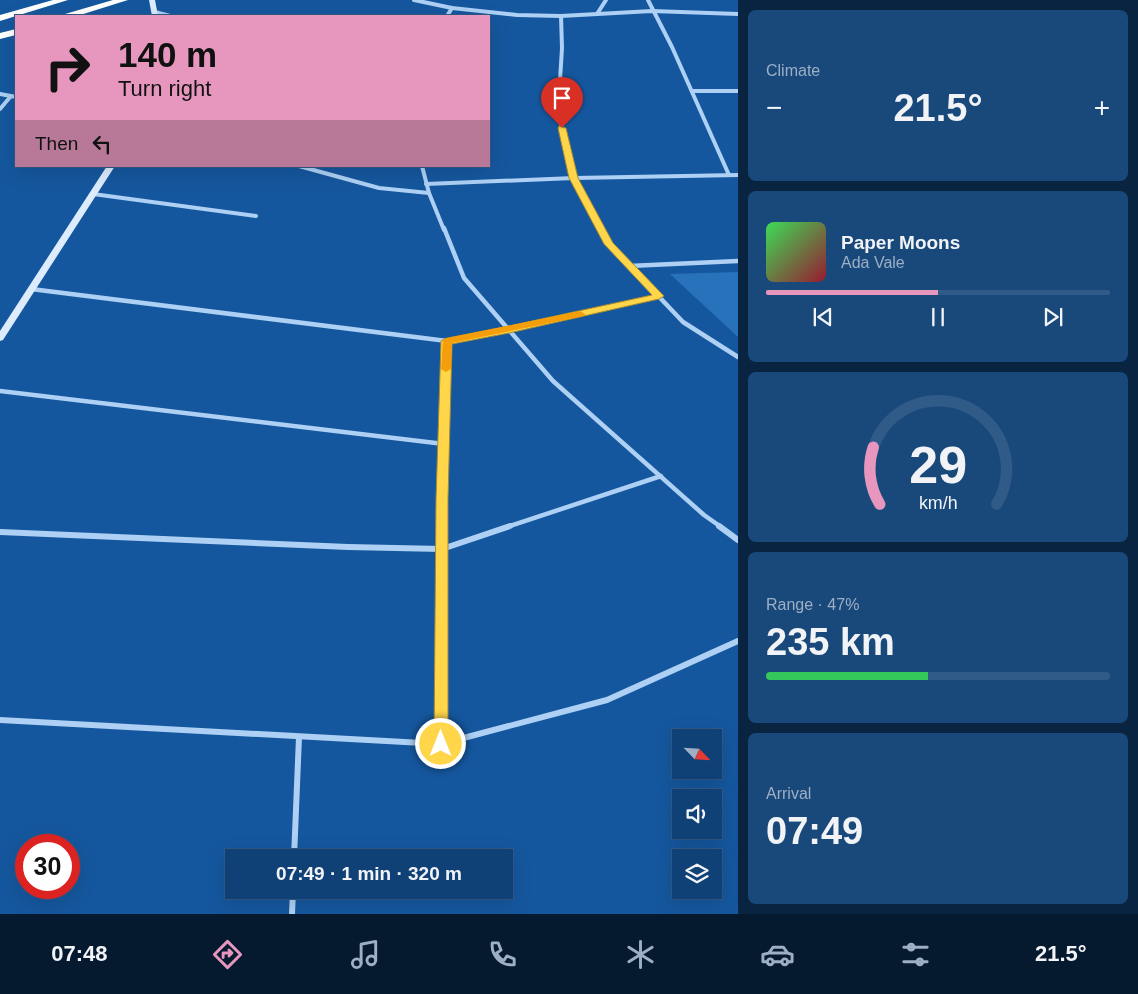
<!DOCTYPE html>
<meta charset="utf-8">
<style>
body{margin:0;font-family:Arial,sans-serif;background:#19487b;color:#f1f3f6;height:100vh;display:flex;flex-direction:column;font-size:19px;white-space:nowrap}
*{box-sizing:border-box;margin:0}
p{font-size:16px;color:#9cafc5}
.icon{flex:none;width:28px;height:28px;fill:none;stroke:currentColor;stroke-width:2;stroke-linecap:round;stroke-linejoin:round}
.map{position:relative;flex:1;overflow:hidden}
.side{display:flex;flex-direction:column;gap:10px;padding:10px;background:#092441;width:400px}
.side>*{flex:none}
.banner{position:absolute;left:15px;top:15px;width:475px;height:152px;border-radius:0px;box-shadow:0 5px 20px #0002,0 0 0 1px #305a88;background:#e797bd;color:#111;overflow:hidden}
.needle{width:32px;rotate:115deg}
.fabs{position:absolute;left:672px;top:729px;display:grid;gap:10px}
.fabs a{display:grid;place-items:center;width:50px;height:50px;border-radius:0px;background:#104176;box-shadow:0 5px 20px #0002,0 0 0 1px #305a88;font-size:25px}
.speed{position:absolute;left:15px;top:834px;display:flex;gap:10px;font-size:25px;font-weight:700;text-align:center}
.speed>*{display:grid;place-content:center;width:65px;height:65px;border-radius:50%;background:#104176;box-shadow:0 5px 20px #0002,0 0 0 1px #305a88;line-height:1}
.speed .limit{border:8px solid #d22;background:#fff;color:#111}
.pin{position:absolute;display:grid;place-items:center;width:42px;height:42px;color:#fff;margin:-51px -21px;border-radius:50% 50% 50% 0;rotate:-45deg;box-shadow:0 0 5px #0007}
.pin .icon{rotate:45deg}
.me{position:absolute;width:55px;margin:-28px;rotate:0deg;stroke-linejoin:round;filter:drop-shadow(0 0 4px #0008)}
.turn{display:flex;align-items:center;gap:18px;height:105px;padding:0 20px;font-size:22px}
.turn .icon{width:65px;height:65px;stroke-width:2.5}
.turn b{display:block;font-size:35px;line-height:42px}
.then{display:flex;align-items:center;height:48px;padding:0 20px;background:#0003;gap:10px;font-size:19px}
.big{font-size:38px;font-weight:800;line-height:1.1}
.side .widget{flex:1;display:flex;flex-direction:column;justify-content:center;gap:8px;min-width:0;padding:0 18px;border-radius:8px;background:#19487b}
.side .dial{align-items:center;gap:0}
.dial svg{height:130px;overflow:visible;fill:none;stroke:#305a88;stroke-width:7;stroke-linecap:round;text-anchor:middle}
.dial text{fill:#f1f3f6;stroke:none}
.song{display:flex;align-items:center;gap:15px}
.cover{width:60px;height:60px;border-radius:8px;background:linear-gradient(135deg,hsl(130 70% 55%),hsl(350 70% 35%))}
.played{height:5px;border-radius:2px;background:linear-gradient(90deg,#e797bd 50%,#305a88 50%)}
.keys{display:flex;justify-content:space-around;direction:ltr}
.heat{display:flex;justify-content:space-between;align-items:center;font-size:28px;direction:ltr}
.charge{height:8px;border-radius:4px;background:linear-gradient(90deg,#34c759 47%,#305a88 0)}
.trip{position:absolute;left:225px;top:849px;width:288px;height:50px;border-radius:0px;background:#104176;box-shadow:0 5px 20px #0002,0 0 0 1px #305a88;font-weight:800;line-height:50px;text-align:center}
.tab-bar{display:flex;height:80px;justify-content:space-around;align-items:center;background:#061a2f;color:#9cafc5}
.tab-bar .icon{width:35px;height:35px}
.tab-bar .selected{color:#e797bd}
.tab-bar b{font-size:22px;color:#f1f3f6}
main{display:flex;flex:1;min-height:0}
.map>svg:first-child{display:block}
.green{fill:#2872bc}
.lines{fill:none;stroke-linecap:round;stroke-linejoin:round}
.street-far2{stroke:#add0f4;stroke-width:4}
.street-far1{stroke:#add0f4;stroke-width:4.5}
.street{stroke:#add0f4;stroke-width:6}
.secondary{fill:#dcecfd;fill-rule:evenodd}
.highway{fill:#fff;fill-rule:evenodd}
.route{fill:#ffd54a;stroke:#a68a30}
.slow{fill:#f59e0b}
</style>
<main>
<div class="map">
<svg width="738" height="914" viewBox="0 0 738 914">
<rect width="100%" height="100%" fill="#15579e"/>
<polygon class="green" points="738,272 738,337 670,274"/>
<g class="lines">
<g class="street-far2">
<polyline points="414,0 452,8 517,15 561,16 652,11 738,14"/>
<polyline points="648,0 672,47 729,175"/>
<polyline points="155,12 170,16"/>
<polyline points="597,14 606,0"/>
<polyline points="447,16 452,8"/>
<polyline points="561,16 562,48 558,112 574,178 601,230"/>
<polyline points="692,91 738,91"/>
<polyline points="0,94 16,97"/>
<polyline points="0,109 11,96"/>
<polyline points="299,166 379,188 429,193"/>
<polyline points="422,166 429,193 444,230"/>
<polyline points="426,184 574,178 738,175"/>
<polyline points="93,194 256,216"/>
</g>
<g class="street-far1">
<polyline points="444,228 464,278 553,381 704,515 721,527"/>
<polyline points="601,228 609,244 683,322 738,357"/>
<polyline points="629,266 738,261"/>
<polyline points="31,289 447,341 509,330 659,296"/>
<polyline points="0,391 444,444"/>
<polyline points="442,527 447,341"/>
<polyline points="507,527 661,476"/>
</g>
<g class="street">
<polyline points="719,526 738,540"/>
<polyline points="0,532 348,547 442,549 510,526"/>
<polyline points="0,720 441,744 607,700 738,641"/>
<polyline points="441,744 442,526"/>
<polyline points="294,858 299,737"/>
<polyline points="292,914 293,890"/>
</g>
<g class="secondary">
<polygon points="149,0 155,0 158,16 152,16"/>
<polygon points="107,166 115,166 3,340 0,341 0,331"/>
</g>
<g class="highway">
<polygon points="53,0 68,0 0,21 0,15"/>
<polygon points="113,0 128,0 77,16 63,16 65,14"/>
<polygon points="16,29 16,35 0,39 0,33"/>
</g>
</g>
<polygon class="route" points="559,126 566,128 578,178 613,243 664,296 659,299 509,333 452,344 448,499 448,744 446,749 441,751 436,749 434,744 436,499 441,341 447,338 509,326 652,295 604,244 569,178 558,128"/>
<polygon class="slow" points="580,311 585,314 584,316 452,343 451,369 446,372 441,369 443,339"/>
</svg>
<div class="fabs">
<a><svg class="needle" viewBox="-14 -14 28 28"><path d="M0-13l5 13h-10z" fill="#e53935"/><path d="M0 13l5-13h-10z" fill="#9cafc5"/></svg></a>
<a><svg class="icon" aria-label="sound" viewBox="0 0 24 24"><path d="M4 9h4l5-4v14l-5-4H4zM17 9q2 3 0 6"/></svg></a>
<a><svg class="icon" aria-label="layers" viewBox="0 0 24 24"><path d="M12 4l9 5-9 5-9-5zM3 14l9 5 9-5"/></svg></a>
</div>
<div class="speed"><div class="limit">30</div></div>
<div class="pin" style="left:562px;top:128px;background:#d93025"><svg class="icon" aria-label="arrive" viewBox="0 0 24 24"><path d="M6 21V4h12l-3 4 3 4H6"/></svg></div>
<svg class="me" style="left:441px;top:744px" viewBox="-20 -20 40 40"><circle r="17" fill="#ffd54a" stroke="#fff" stroke-width="3"/><path d="M0-11L8 9 0 5-8 9z" fill="#fff"/></svg>
<div class="trip">07:49 · 1 min · 320 m</div>
<div class="banner">
<div class="turn"><svg class="icon" aria-label="right" viewBox="0 0 24 24"><path d="M7 20v-9h11M14 6l5 5-5 5"/></svg><div><b>140 m</b>Turn right</div></div>
<div class="then">Then<svg class="icon" aria-label="left" viewBox="0 0 24 24"><path d="M17 20v-9H6M10 6l-5 5 5 5"/></svg></div>
</div>
</div>
<section class="side">
<div class="widget"><p>Climate</p>
<div class="heat"><a>−</a><b class="big">21.5°</b><a>+</a></div>
</div>
<div class="widget">
<div class="song"><i class="cover"></i><div><b>Paper Moons</b><p>Ada Vale</p></div></div>
<div class="played"></div>
<div class="keys"><svg class="icon" aria-label="previous" viewBox="0 0 24 24"><path d="M18 5L8 12l10 7zM5 5v14"/></svg><svg class="icon" aria-label="pause" viewBox="0 0 24 24"><path d="M8 5v14M16 5v14"/></svg><svg class="icon" aria-label="next" viewBox="0 0 24 24"><path d="M6 5l10 7-10 7zM19 5v14"/></svg></div>
</div>
<div class="widget dial"><svg viewBox="0 0 100 80">
<path d="M14 69A42 42 0 1 1 86 69"/>
<path d="M14 69A42 42 0 0 1 10 34" stroke="#e797bd"/>
<text x="50" y="56" font-size="32" font-weight="700">29</text>
<text x="50" y="72" font-size="11">km/h</text>
</svg></div>
<div class="widget"><p>Range · 47%</p><b class="big">235 km</b><div class="charge"></div></div>
<div class="widget"><p>Arrival</p><b class="big">07:49</b></div>
</section>
</main>
<nav class="tab-bar">
<b>07:48</b>
<svg class="icon selected" aria-label="directions" viewBox="0 0 24 24"><path d="M12 3l9 9-9 9-9-9zM9 14v-3h6M13 9l2 2-2 2"/></svg>
<svg class="icon" aria-label="music" viewBox="0 0 24 24"><path d="M9 18V5l10-2v13"/><circle cx="6" cy="18" r="3"/><circle cx="16" cy="16" r="3"/></svg>
<svg class="icon" aria-label="phone" viewBox="0 0 24 24"><path d="M5 4h4l2 5-3 2q2 4 5 5l2-3 5 2v4C11 20 4 13 5 4z"/></svg>
<svg class="icon" aria-label="climate" viewBox="0 0 24 24"><path d="M12 3v18M4 7l16 10M4 17L20 7"/></svg>
<svg class="icon" aria-label="car" viewBox="0 0 24 24"><path d="M5 17H2v-5l4-1 3-4h7l3 4 3 1v5h-3M9 17h6M6 11h13"/><circle cx="7" cy="17" r="2"/><circle cx="17" cy="17" r="2"/></svg>
<svg class="icon" aria-label="filters" viewBox="0 0 24 24"><path d="M4 7h16M4 17h16"/><circle cx="9" cy="7" r="2"/><circle cx="15" cy="17" r="2"/></svg>
<b>21.5°</b>
</nav>
